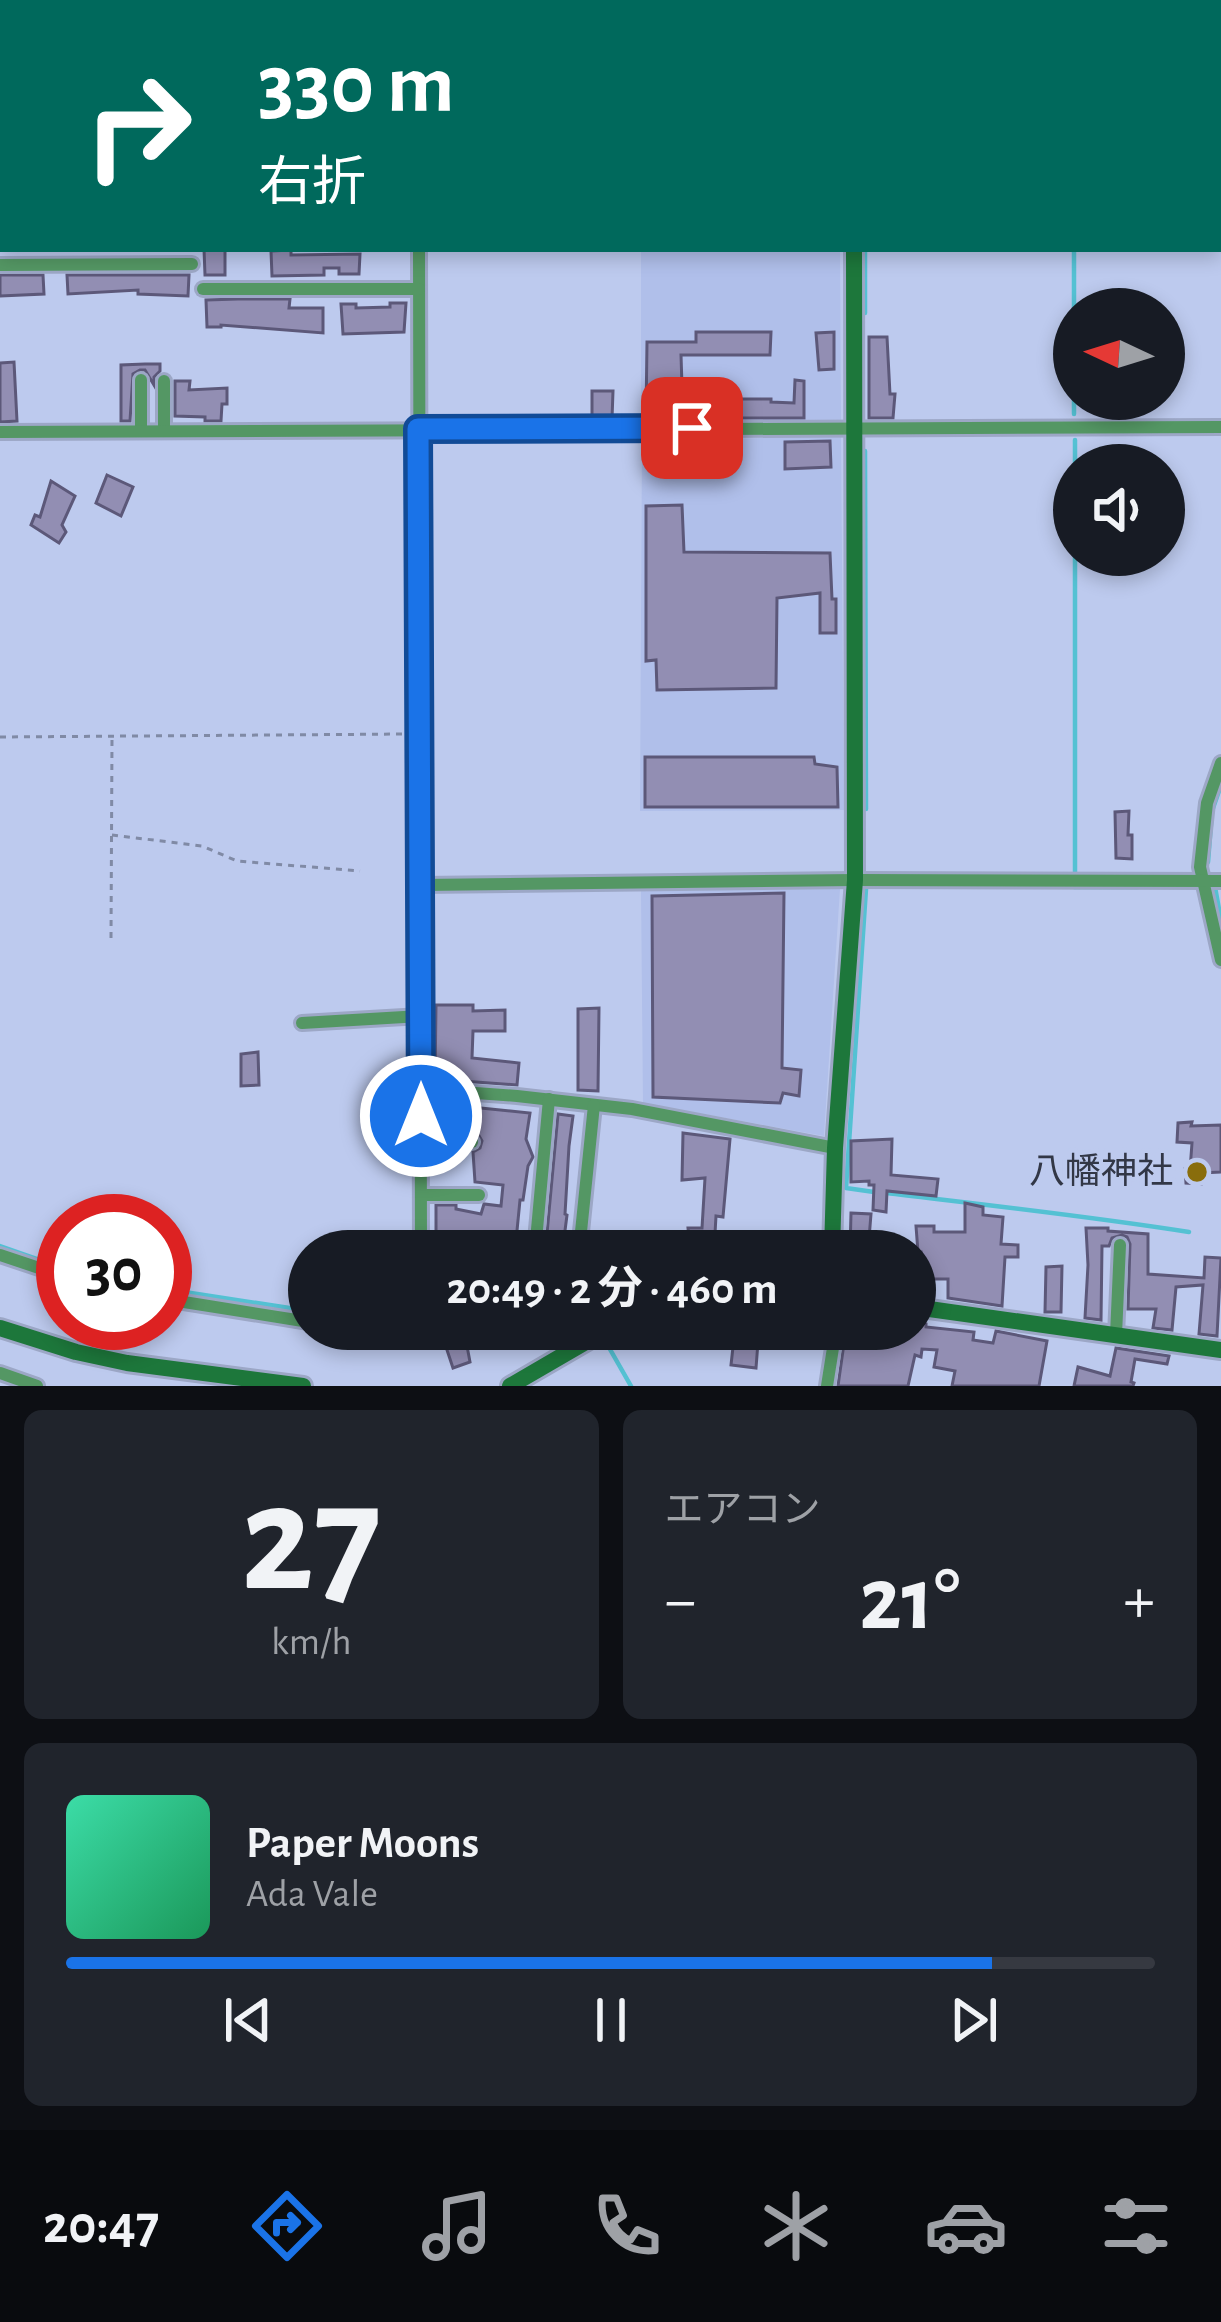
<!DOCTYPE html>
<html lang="ja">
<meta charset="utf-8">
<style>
body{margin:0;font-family:"Alegreya Sans","Noto Sans JP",sans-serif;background:#20242c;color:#f1f3f6;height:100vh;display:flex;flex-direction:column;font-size:45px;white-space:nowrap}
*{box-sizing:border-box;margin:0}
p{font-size:39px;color:#9ea1a6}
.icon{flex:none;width:66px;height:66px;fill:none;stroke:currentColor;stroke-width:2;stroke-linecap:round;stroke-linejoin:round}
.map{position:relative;height:1386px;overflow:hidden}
.details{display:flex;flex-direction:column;gap:24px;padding:24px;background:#0d0f14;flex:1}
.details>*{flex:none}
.banner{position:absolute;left:0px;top:0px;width:1221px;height:252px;box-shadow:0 6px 18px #0003;background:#00695c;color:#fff;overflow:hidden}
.needle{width:78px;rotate:274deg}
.tools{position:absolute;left:1053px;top:288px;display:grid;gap:24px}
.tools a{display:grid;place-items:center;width:132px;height:132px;border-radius:50%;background:#171b24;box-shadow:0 6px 18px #0003;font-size:60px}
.speed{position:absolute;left:36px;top:1194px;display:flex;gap:24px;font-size:60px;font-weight:700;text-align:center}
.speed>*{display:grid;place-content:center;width:156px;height:156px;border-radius:50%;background:#171b24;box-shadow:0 6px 18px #0003;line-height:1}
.speed .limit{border:18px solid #d22;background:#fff;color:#111}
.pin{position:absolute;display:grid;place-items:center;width:102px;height:102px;color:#fff;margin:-51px;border-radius:24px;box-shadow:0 6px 18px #0006}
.me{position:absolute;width:132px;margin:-66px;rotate:0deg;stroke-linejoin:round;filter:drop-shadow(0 0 9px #0008)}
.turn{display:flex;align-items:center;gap:42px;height:252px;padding:0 60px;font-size:54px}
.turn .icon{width:156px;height:156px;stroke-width:2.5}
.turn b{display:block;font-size:84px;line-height:102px}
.big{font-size:90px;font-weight:700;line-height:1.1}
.details .widget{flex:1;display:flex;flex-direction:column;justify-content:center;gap:18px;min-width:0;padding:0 42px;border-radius:18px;background:#20242c}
.details .dial{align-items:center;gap:0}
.dial b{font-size:156px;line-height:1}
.song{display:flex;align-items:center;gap:36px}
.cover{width:144px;height:144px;border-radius:18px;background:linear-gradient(135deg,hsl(160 70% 55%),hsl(150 70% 35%))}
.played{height:12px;border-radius:6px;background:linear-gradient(90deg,#1a73e8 85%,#363941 85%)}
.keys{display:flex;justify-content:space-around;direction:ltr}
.heat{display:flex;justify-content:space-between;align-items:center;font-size:66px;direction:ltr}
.details .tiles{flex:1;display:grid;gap:24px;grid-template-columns:1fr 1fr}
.widget:last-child{grid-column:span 2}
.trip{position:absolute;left:288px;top:1230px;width:648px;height:120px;border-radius:60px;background:#171b24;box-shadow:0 6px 18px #0003;font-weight:700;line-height:120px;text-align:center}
.dock{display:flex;height:192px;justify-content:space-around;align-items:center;background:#090b0e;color:#9ea1a6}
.dock .icon{width:84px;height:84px}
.dock .on{color:#1a73e8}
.dock b{font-size:54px;color:#f1f3f6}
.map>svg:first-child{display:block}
.built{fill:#b0bfea}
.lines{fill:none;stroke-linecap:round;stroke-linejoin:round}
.stream{stroke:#54c1d3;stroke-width:4.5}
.building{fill:#928eb3;stroke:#5c5879;stroke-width:3}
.lane-casing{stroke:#9ca7c6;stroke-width:12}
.street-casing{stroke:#9ca7c6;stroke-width:18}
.secondary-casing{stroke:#9ca7c6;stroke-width:22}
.highway-casing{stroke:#9ca7c6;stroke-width:27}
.path{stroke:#808aa5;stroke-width:3;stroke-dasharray:6 6;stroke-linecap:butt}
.lane{stroke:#549764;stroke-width:6}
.street{stroke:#549764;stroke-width:12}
.secondary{stroke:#1d773b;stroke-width:16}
.highway{stroke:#05461d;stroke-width:21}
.route-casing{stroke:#114b97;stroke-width:30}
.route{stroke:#1a73e8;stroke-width:21}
.poi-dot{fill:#896d0c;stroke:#bdcaee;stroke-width:4.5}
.labels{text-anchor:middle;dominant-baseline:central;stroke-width:10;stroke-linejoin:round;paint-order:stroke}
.poi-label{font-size:36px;fill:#323746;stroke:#bdcaee;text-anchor:end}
</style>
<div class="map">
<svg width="1221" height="1386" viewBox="0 0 1221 1386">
<rect width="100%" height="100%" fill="#bdcaee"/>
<g class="built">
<polygon points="641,249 840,249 841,421 641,421"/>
<polygon points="841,436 844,810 640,811 642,441"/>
<polygon points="840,889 824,1136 643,1103 641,890"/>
</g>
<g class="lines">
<g class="stream">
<polyline points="1072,0 1072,3"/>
<polyline points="899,3 900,0"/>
<polyline points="865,249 865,313"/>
<polyline points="1074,249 1074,351"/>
<polyline points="1074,399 1074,414"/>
<polyline points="865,451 866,809"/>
<polyline points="1075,465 1075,440"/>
<polyline points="1208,862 1212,811 1221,785"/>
<polyline points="1075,872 1075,555"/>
<polyline points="1074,887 1138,887"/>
<polyline points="1215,887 1221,920"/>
<polyline points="866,889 846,1188 874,1192"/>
<path d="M886,1193C987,1205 1088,1216 1189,1232"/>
<polyline points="0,1246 63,1268"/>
<polyline points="165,1289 309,1311"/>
<polyline points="607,1344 631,1386"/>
</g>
</g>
<g class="building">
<polygon points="204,249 225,249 225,275 205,275"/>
<polygon points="291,250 291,255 360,254 359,274 339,274 339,268 324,268 324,275 272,276 271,251"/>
<polygon points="0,275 43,275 44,294 0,296"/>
<polygon points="67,275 189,275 188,296 138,294 138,290 68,294"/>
<polygon points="238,299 290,299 289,308 323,308 323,333 221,325 221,327 207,327 206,300"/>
<polygon points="390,303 406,303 404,332 343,334 341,304 356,304 356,308 390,307"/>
<polygon points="696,332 771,332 770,355 681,355 683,417 646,416 647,342 696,342"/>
<polygon points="834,332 834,369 819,370 816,333"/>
<polygon points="869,337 887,337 890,394 895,394 893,418 869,418"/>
<polygon points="14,362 17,421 0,422 0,363"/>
<polygon points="145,364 160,364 160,371 154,377 154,385 145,370 140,370 133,374 130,421 121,421 121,365"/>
<polygon points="795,380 804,381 804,418 731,418 732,399 771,399 771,402 794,403"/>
<polygon points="175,381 190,381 189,390 227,388 227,404 222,404 221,421 205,421 205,417 175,416"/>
<polygon points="592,391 613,391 612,419 592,419"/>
<polygon points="830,441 831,467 785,469 785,442"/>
<polygon points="107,475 133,487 121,516 96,503"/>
<polygon points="51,481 75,496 62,525 66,532 59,543 31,525 35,515 40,517"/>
<polygon points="682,505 684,552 830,553 832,599 836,599 836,633 820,633 820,593 777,598 776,688 657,690 656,660 646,661 646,506"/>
<polygon points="645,757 814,757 815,764 837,767 838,807 645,807"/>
<polygon points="1129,811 1128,835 1132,835 1132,859 1116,858 1115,812"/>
<polygon points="784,893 782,1068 801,1070 799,1096 783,1093 780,1103 653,1097 652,896"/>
<polygon points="436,1005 473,1005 473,1011 505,1010 505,1031 473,1031 472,1058 519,1063 517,1085 435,1079"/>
<polygon points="599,1008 598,1091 578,1090 578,1009"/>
<polygon points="258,1052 259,1085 241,1086 241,1054"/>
<polygon points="471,1107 530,1113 526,1139 533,1157 528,1166 523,1200 520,1200 515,1251 497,1251 468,1244 469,1251 449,1251 448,1242 436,1242 436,1205 456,1205 456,1209 481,1214 484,1204 501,1206 503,1185 475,1182 473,1152 480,1148 482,1141 478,1134 471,1132"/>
<polygon points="558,1114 573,1116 569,1146 565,1214 567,1215 563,1246 546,1244"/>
<polygon points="1192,1122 1191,1126 1221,1125 1221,1172 1201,1173 1201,1184 1186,1183 1185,1169 1190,1170 1192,1143 1177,1142 1178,1123"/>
<polygon points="683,1133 730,1139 723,1217 716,1216 714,1251 690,1251 688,1228 702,1228 705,1178 682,1180"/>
<polygon points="892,1139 891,1175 938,1179 936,1196 887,1191 886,1212 873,1210 874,1185 869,1185 869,1181 851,1182 851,1141"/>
<polygon points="965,1203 983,1207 983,1215 1003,1217 1001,1244 1018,1245 1018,1257 1005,1257 1002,1306 948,1298 948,1279 920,1279 921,1252 918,1252 916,1226 934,1226 934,1232 965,1232"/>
<polygon points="851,1213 871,1214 868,1251 850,1251"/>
<polygon points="1086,1228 1108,1228 1108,1231 1148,1234 1148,1274 1204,1278 1205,1257 1221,1258 1217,1336 1199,1334 1203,1285 1176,1287 1172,1330 1153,1328 1156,1309 1128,1309 1130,1244 1127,1237 1122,1235 1112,1238 1109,1246 1102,1246 1101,1320 1085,1318 1088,1265"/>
<polygon points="1062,1266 1061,1312 1045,1312 1046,1267"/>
<polygon points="915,1322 926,1324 926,1327 974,1332 973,1340 993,1343 996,1331 1047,1341 1039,1386 952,1386 955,1371 934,1367 937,1350 922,1349 921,1357 915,1355 908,1386 838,1386 846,1329 871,1329 904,1335 905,1329 915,1329"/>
<polygon points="735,1329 759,1329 756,1368 731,1365"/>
<polygon points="464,1330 470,1362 453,1368 443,1338"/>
<polygon points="1116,1348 1169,1356 1167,1364 1135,1359 1131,1382 1134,1383 1133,1386 1074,1386 1078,1367 1110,1376"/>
</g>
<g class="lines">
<g class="lane-casing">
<polyline id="lane" points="71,3 71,0"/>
</g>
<g class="street-casing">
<g id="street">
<polyline points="418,0 418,3"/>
<polyline points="0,83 3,78"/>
<polyline points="0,98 3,98"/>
<polyline points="419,249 421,1251"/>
<polyline points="0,265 192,264"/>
<polyline points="203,289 419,289"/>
<polyline points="141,380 141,431"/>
<polyline points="164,431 164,381"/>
<polyline points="0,432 1221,427"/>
<polyline points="1221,763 1207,803 1200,867 1221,960"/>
<polyline points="421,885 855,880 1221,881"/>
<polyline points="302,1023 421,1016"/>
<polyline points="421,1089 517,1096 632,1109 835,1148"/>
<polyline points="421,1142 472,1142"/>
<polyline points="421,1195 479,1195"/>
<polyline points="535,1251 549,1099"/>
<polyline points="579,1251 594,1105"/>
<polyline points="0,1255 63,1276"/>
<polyline points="165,1299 309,1322"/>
<polyline points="360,1329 376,1331 400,1329"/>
<polyline points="1116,1335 1120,1245"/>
<polyline points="0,1373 37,1386"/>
<polyline points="827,1386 836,1329"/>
</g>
</g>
<g class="secondary-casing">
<g id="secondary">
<polyline points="883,3 884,0"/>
<polyline points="832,1251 835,1148 855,880 854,249"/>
<polyline points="915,1307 1221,1350"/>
<polyline points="0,1328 76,1352 127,1363 303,1386"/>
<polyline points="510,1386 608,1329"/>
</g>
</g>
<g class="highway-casing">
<g id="highway">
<polyline points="259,3 281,0"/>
<polyline points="0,38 3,38"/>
</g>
</g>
<g class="path">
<polyline points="0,737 406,734"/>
<polyline points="112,835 202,846 237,861 360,871"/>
<polyline points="111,938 112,738"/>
</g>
<use href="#lane" class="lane"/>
<use href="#street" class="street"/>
<use href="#secondary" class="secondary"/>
<use href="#highway" class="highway"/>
</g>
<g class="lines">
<g class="route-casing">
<polyline id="route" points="421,1116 418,429 692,428"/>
</g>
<use href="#route" class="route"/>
</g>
<circle class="poi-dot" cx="1197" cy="1172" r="12"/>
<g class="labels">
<g class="poi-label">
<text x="1173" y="1172">八幡神社</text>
</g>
</g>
</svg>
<div class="tools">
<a><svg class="needle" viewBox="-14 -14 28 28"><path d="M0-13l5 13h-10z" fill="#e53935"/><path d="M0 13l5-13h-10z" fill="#9ea1a6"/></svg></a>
<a><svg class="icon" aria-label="sound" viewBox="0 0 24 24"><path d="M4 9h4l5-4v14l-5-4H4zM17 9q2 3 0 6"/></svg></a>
</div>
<div class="speed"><div class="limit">30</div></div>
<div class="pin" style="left:692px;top:428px;background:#d93025"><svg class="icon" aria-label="arrive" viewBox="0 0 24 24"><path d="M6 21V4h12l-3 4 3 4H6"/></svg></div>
<svg class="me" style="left:421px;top:1116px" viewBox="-20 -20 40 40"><circle r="17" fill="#1a73e8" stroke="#fff" stroke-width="3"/><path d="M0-11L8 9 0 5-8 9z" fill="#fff"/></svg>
<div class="trip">20:49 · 2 分 · 460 m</div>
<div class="banner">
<div class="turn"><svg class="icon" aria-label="right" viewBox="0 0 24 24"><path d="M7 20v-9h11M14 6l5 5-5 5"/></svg><div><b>330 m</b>右折</div></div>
</div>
</div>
<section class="details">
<div class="tiles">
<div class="widget dial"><b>27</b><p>km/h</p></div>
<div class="widget"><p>エアコン</p>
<div class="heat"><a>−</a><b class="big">21°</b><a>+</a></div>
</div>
<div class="widget">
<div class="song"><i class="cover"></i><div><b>Paper Moons</b><p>Ada Vale</p></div></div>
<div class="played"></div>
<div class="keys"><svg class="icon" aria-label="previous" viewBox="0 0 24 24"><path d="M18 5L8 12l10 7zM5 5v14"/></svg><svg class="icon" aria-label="pause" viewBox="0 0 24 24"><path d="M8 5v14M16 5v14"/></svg><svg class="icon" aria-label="next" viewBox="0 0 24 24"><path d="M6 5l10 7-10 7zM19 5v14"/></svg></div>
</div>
</div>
</section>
<nav class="dock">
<b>20:47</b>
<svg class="icon on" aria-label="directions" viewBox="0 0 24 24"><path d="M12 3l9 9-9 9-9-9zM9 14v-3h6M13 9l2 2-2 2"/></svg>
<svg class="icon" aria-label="music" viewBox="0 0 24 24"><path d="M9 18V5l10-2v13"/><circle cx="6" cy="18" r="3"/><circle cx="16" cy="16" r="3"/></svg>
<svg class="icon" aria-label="phone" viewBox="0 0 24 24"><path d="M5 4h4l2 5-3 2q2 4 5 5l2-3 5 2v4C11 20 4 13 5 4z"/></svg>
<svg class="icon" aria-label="climate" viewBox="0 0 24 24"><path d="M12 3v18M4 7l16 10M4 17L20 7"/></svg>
<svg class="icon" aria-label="car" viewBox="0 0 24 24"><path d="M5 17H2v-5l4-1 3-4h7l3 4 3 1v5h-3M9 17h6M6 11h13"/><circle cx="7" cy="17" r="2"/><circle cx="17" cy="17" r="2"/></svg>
<svg class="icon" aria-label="filters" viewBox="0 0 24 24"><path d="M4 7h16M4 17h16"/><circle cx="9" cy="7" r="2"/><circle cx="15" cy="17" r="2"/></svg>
</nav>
